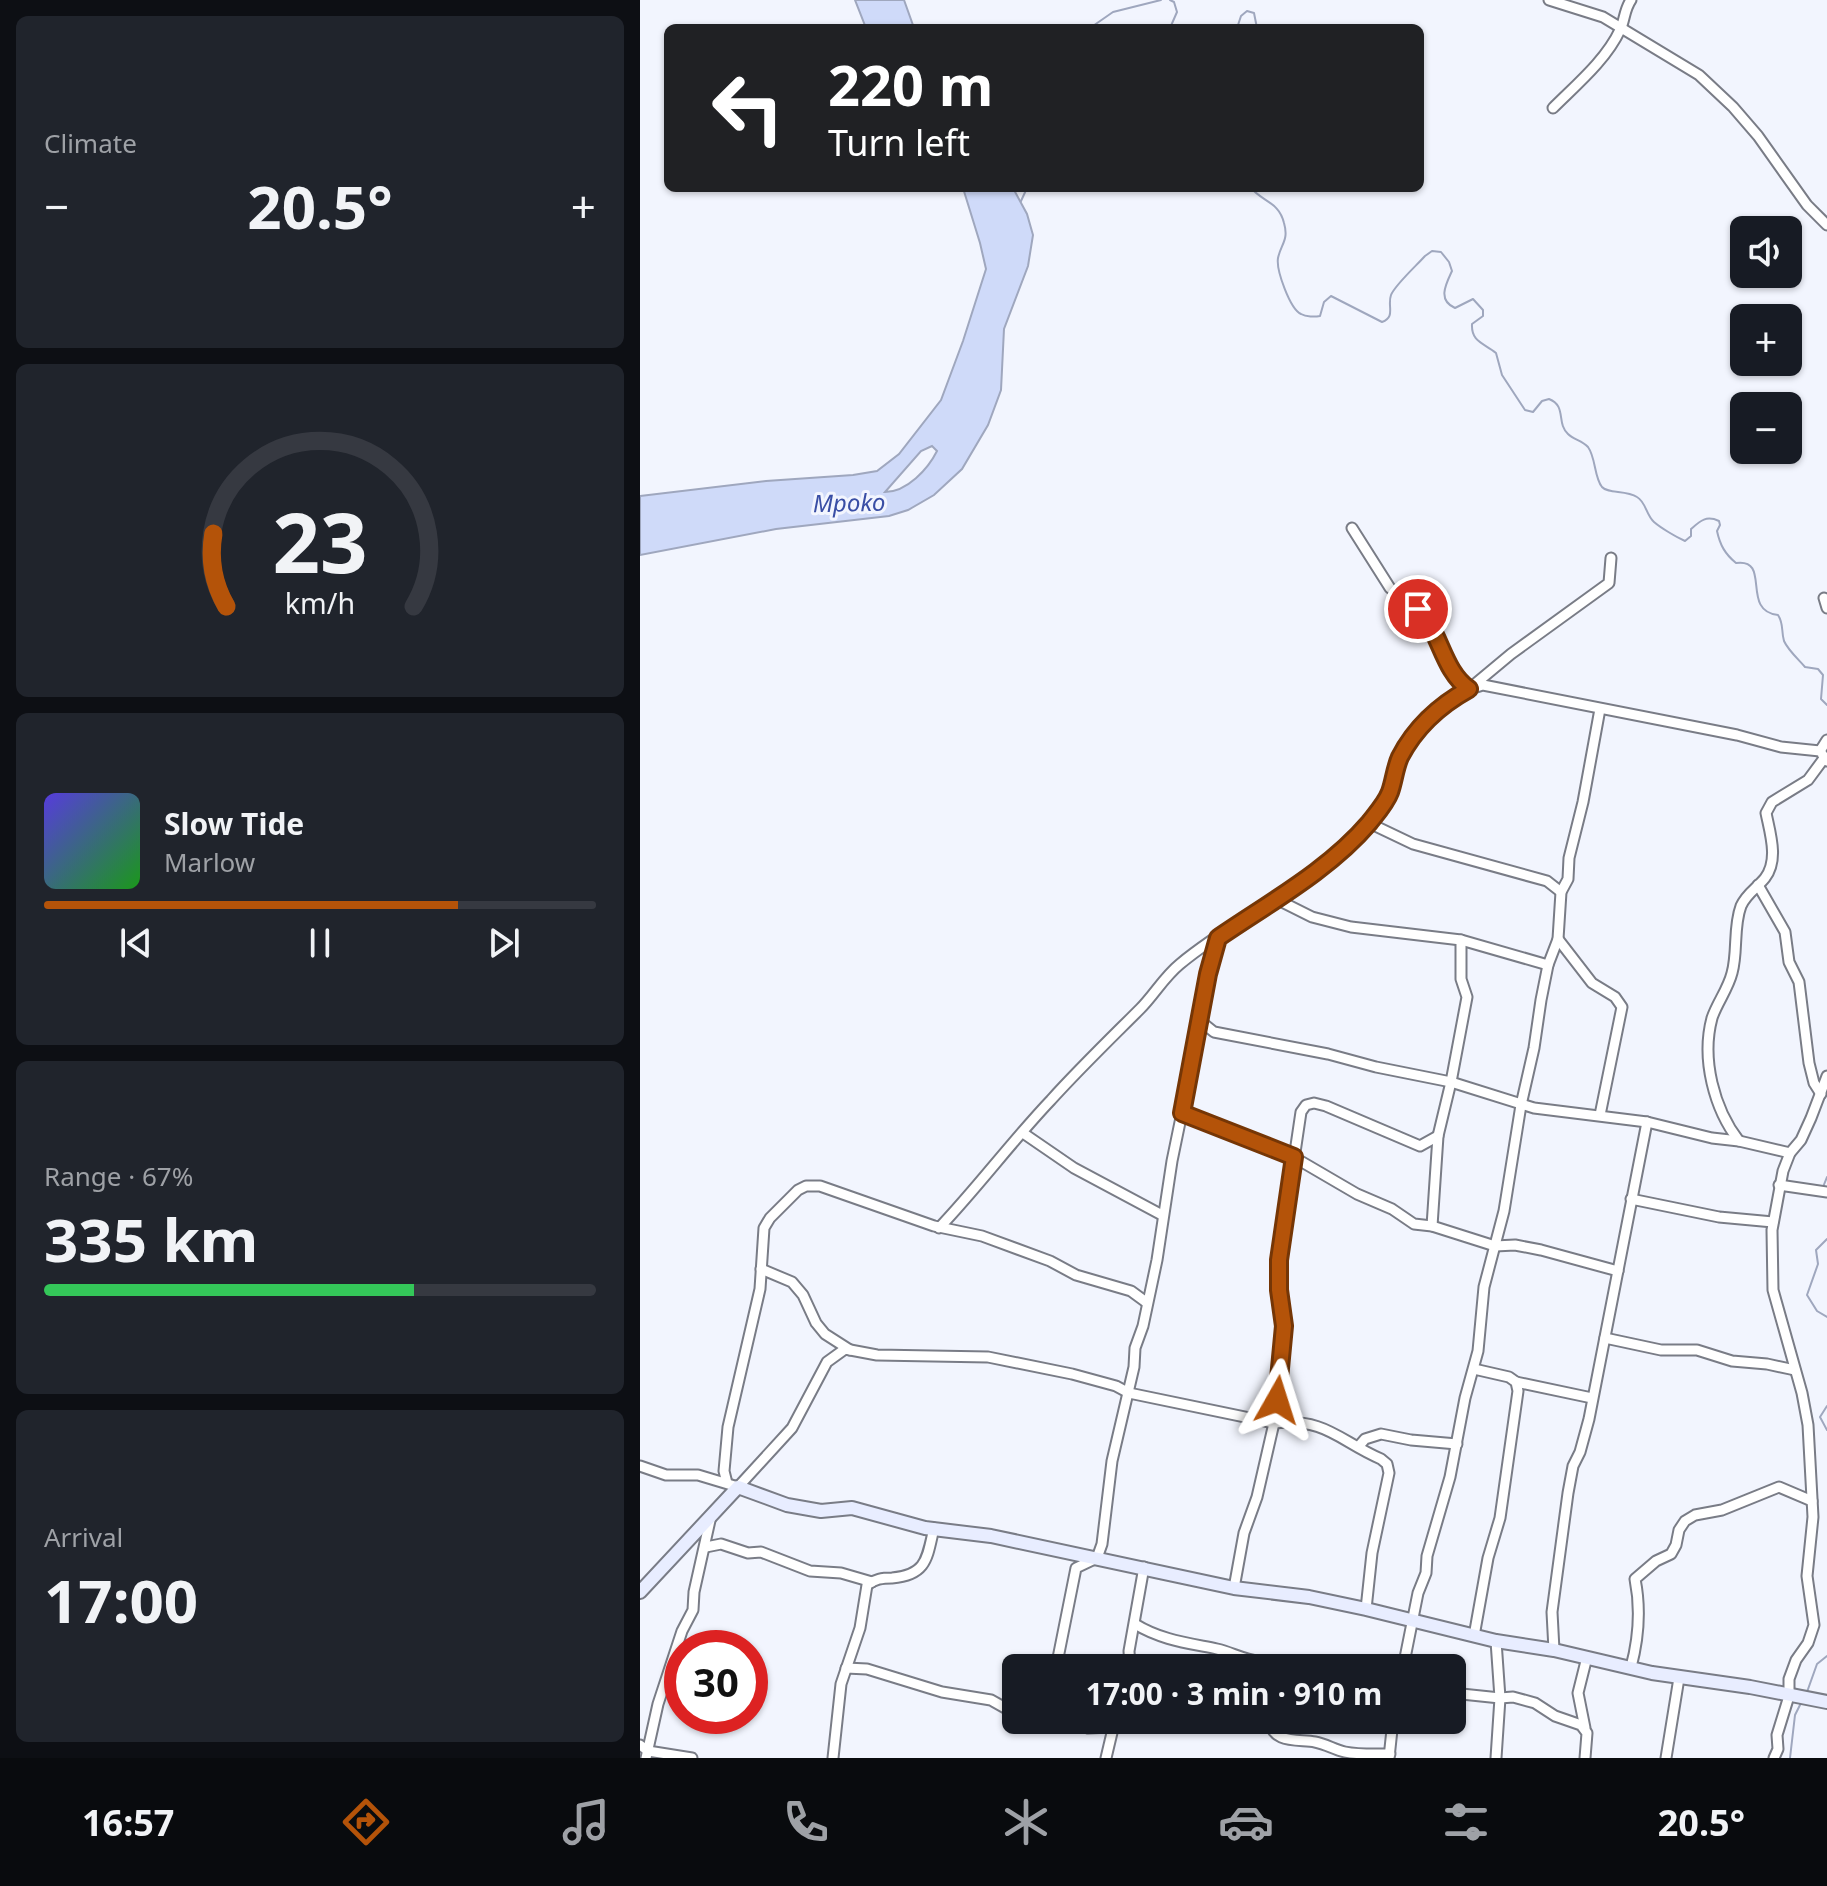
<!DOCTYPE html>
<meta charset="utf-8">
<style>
body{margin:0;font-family:"Noto Sans",sans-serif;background:#20242c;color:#f1f3f6;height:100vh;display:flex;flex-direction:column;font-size:30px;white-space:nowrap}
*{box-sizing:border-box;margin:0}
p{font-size:26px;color:#9ea1a6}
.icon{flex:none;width:44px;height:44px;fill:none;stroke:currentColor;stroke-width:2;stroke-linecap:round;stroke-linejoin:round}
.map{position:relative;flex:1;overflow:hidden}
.drawer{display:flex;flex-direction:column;gap:16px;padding:16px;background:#0d0f14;width:640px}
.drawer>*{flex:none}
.hud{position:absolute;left:24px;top:24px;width:760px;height:168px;border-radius:12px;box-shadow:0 2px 6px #0004;background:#202124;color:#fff;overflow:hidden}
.controls{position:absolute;left:1090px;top:216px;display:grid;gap:16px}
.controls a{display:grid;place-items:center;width:72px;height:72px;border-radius:12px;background:#171b24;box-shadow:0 2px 6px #0004;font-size:40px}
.speed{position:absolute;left:24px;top:1630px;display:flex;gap:16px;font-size:40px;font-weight:700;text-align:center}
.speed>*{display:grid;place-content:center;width:104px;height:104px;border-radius:50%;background:#171b24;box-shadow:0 2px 6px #0004;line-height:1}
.speed .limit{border:12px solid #d22;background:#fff;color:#111}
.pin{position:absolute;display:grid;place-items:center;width:68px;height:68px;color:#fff;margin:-34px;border:4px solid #fff;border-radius:50%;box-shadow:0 2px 8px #0007}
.me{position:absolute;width:88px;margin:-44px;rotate:6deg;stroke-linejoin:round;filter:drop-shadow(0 0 6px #0008)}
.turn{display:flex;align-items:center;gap:28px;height:168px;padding:0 32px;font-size:36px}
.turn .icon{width:104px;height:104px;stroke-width:2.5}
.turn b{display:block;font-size:56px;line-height:68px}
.big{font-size:60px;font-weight:700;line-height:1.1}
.drawer .card{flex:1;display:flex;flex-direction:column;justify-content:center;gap:12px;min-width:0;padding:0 28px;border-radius:12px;background:#20242c}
.drawer .dial{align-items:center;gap:0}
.dial svg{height:208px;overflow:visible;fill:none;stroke:#363941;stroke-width:7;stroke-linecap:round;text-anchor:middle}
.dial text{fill:#f1f3f6;stroke:none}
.song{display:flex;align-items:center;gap:24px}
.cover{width:96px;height:96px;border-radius:12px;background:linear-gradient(135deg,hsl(250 70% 55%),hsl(120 70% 35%))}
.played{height:8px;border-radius:4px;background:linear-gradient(90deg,#b45309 75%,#363941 75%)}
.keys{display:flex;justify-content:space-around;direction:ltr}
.heat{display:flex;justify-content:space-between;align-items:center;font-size:44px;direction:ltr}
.charge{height:12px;border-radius:6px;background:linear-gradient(90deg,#34c759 67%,#363941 0)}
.trip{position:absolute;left:362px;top:1654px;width:464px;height:80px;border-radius:12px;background:#171b24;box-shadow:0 2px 6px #0004;font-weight:700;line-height:80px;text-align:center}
.dock{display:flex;height:128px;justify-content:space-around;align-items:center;background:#090b0e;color:#9ea1a6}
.dock .icon{width:56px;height:56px}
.dock .active{color:#b45309}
.dock b{font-size:36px;color:#f1f3f6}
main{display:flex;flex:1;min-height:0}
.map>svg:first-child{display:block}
.water{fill:#cfdaf9;stroke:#9fa7be;stroke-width:2;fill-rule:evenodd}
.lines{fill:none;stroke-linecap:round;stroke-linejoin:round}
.stream{stroke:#9fa7be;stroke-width:2}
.street-casing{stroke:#797c86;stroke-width:13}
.secondary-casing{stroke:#797c86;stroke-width:16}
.street{stroke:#fff;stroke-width:9}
.secondary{stroke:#e8edff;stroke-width:12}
.route-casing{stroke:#753606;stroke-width:20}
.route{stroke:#b45309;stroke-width:14}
.labels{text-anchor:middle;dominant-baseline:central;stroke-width:6;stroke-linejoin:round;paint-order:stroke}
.water-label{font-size:24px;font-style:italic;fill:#394ea5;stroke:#f2f5fe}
</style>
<main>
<section class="drawer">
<div class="card"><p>Climate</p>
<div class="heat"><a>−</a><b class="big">20.5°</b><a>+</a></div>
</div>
<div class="card dial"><svg viewBox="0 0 100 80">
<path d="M14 69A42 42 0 1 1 86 69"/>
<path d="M14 69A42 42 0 0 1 9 41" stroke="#b45309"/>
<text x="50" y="56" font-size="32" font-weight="700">23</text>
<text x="50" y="72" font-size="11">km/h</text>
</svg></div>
<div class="card">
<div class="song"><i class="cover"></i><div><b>Slow Tide</b><p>Marlow</p></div></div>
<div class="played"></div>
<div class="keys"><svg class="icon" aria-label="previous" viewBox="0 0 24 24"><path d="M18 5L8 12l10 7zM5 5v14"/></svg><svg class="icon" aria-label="pause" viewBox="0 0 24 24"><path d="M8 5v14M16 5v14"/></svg><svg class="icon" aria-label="next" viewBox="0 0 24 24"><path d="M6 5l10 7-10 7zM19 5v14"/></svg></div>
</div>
<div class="card"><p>Range · 67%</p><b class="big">335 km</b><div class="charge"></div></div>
<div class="card"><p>Arrival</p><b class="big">17:00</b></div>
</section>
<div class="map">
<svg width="1187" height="1758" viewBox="0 0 1187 1758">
<rect width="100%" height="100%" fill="#f2f5fe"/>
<g class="water">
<polygon points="215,0 264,0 274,28 226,28"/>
<path d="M323,188H373L387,214L393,235L388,266L364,329L361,390L348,425L322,469L294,495L268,510L249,516L136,529L0,555V496L126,481L213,475L237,471L259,454L301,400L323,341L346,269L340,243ZM292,446L297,451C288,469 267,492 245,492L281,451Z"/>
</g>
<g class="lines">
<g class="stream">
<polyline points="450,28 473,12 521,0"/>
<polyline points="530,28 537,12 534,2 530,0"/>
<polyline points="597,28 601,16 607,11 614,13 617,28"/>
<path d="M611,188C623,202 639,202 644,223C649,240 641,244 638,258C636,270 650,309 661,314C666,317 675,317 680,316L684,302L691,296L742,322C756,317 747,306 751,295C755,285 777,265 785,256L792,251L801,252L809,262L812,271C806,284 797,300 815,308L833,299L843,310V316L832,324C831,342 844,343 856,353L862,375L885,410L893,412L902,401L909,399C927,406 916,423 928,434C934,440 942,440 948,447C956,458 954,477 962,487C968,494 986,490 997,497C1006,502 1006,515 1014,522C1021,528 1036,537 1045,541L1051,536V529C1060,521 1066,515 1079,521L1080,525L1077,531C1080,545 1085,554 1096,563C1132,558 1100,611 1138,615C1144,624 1141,631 1144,641C1148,650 1158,659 1165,667L1178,669L1183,675L1181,699L1187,705"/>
<polyline points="381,201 387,188"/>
<polyline points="1183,1187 1187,1177"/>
<polyline points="1187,1239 1176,1250 1178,1264 1167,1295 1177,1311 1187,1317"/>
<polyline points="1187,1406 1180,1417 1187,1430"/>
<polyline points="1167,1692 1177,1664 1187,1656"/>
<polyline points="1150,1758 1155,1715 1162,1701"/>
</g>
<g class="street-casing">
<g id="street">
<polyline points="909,0 963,17 1059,75 1093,107 1118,136 1167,205 1187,225"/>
<path d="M913,108C936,85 966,60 980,30C985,20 984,10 991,0"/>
<polyline points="712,528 750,588 786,617 818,681 829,689 871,654 969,583 971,558"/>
<polyline points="1184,598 1187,608"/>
<polyline points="1180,751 1187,740"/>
<polyline points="729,823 773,844 907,881 921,892"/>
<polyline points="1118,885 1145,932 1149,962 1159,982 1169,1063 1174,1083 1181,1094"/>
<polyline points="636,899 672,917 711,927 821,940 908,965"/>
<polyline points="918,939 952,983 975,997 982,1007 960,1115"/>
<polyline points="559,1020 574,1032 688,1054 736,1067 811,1082 894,1108 1007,1122 1072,1138 1099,1141 1150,1153"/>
<polyline points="542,1113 657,1159 717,1194 752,1209 774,1224 792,1226 855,1246 875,1245 901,1250 978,1271"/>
<polyline points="383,1133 434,1168 522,1215"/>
<path d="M1099,1141C1074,1109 1061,1059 1072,1018C1077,1003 1088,989 1092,973C1098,952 1093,927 1101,906C1106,894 1117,888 1125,878C1139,860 1130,833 1126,813L1132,802L1168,780L1185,757"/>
<polyline points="1139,1185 1187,1192"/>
<polyline points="991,1199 1079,1217 1133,1222"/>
<polyline points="792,1226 798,1136 811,1082 827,997 821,979 821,940"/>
<path d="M299,1228C338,1187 372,1141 411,1100C439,1069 470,1039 500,1009C514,995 524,977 540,964C600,914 676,884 729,823C736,815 745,804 750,794C754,783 755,770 760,759C774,725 807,694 843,685L1097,735L1141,747L1180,751L1187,761"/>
<polyline points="121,1269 152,1282 163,1295 176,1323 185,1334 210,1350"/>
<polyline points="965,1338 1021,1350 1057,1350 1092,1361 1127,1364 1155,1370"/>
<polyline points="834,1369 869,1377 876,1382 878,1391 860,1518 848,1558 834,1636"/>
<polyline points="876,1382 952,1398"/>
<polyline points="719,1446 725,1439 741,1434 771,1440 817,1444"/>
<path d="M0,1466L26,1475H58L98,1487L152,1428L187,1362L205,1349L237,1355L348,1357L432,1374L476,1386L489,1393L634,1423C687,1418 699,1441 741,1459L747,1464L749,1473L732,1553L726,1609"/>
<polyline points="87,1483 84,1471 88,1427 120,1289 124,1228 130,1218 158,1190 166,1186 180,1186 294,1226 342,1236 410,1261 436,1275 491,1291 506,1302"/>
<polyline points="66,1547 81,1544 108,1553 121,1552 170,1571 201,1573 232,1582"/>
<polyline points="594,1588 604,1533 617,1497 634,1423 644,1326 639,1290 639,1260 661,1112 666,1105 674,1103 686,1106 780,1146 798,1136"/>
<path d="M495,1624C521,1640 548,1643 577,1649C591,1652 604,1660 619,1661C646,1663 672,1658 698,1668"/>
<polyline points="856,1641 860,1698 856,1758"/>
<polyline points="914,1650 912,1612 928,1493 933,1466 940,1452 949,1419 1007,1122"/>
<path d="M991,1667C999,1637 1001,1609 995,1579L1016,1561L1031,1554L1036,1545L1039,1530L1045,1521L1055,1515L1082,1510L1139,1487L1172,1501"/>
<polyline points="206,1668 227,1669 302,1692 351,1700 367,1709 376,1710"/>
<polyline points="416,1668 436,1568 457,1558 462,1544 472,1461 494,1367 495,1348 503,1326 517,1260 532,1161 578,938"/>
<polyline points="490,1668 489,1651 504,1567"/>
<polyline points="763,1668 778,1593 786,1573 787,1556 810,1477 825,1398 838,1351 844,1287 864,1211 881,1105 894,1048 901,1000 908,965 918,939 921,892 928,879 929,858 943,802 960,709"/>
<polyline points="812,1693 860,1698 873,1697 895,1703 915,1716 941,1725 947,1733 945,1758"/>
<polyline points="430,1720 448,1728 472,1727"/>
<path d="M630,1720C631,1744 659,1739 675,1742C686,1744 695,1750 705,1752C720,1755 735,1754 750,1754"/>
<polyline points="945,1728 938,1693 947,1657"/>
<polyline points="0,1745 8,1751 52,1758"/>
<polyline points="6,1758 18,1704 42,1631 53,1610 54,1592 71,1516"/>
<path d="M193,1758L201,1684L220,1628L227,1585C235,1579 242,1578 252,1578C287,1575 287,1558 294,1528"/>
<polyline points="466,1758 475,1720"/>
<polyline points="749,1758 753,1720"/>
<polyline points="1026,1758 1039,1678"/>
<polyline points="1134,1758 1138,1749 1137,1735 1149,1696 1149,1679 1156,1660 1168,1643 1174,1625 1167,1576 1173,1517 1168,1425 1162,1393 1133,1290 1132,1230 1143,1171 1150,1153 1161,1140 1171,1118 1187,1076"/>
</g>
</g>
<g class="secondary-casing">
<polyline id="secondary" points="0,1592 98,1487 147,1505 181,1511 212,1508 285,1528 351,1536 594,1588 669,1597 726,1609 856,1641 914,1650 1012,1673 1110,1687 1187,1702"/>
</g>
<use href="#street" class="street"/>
<use href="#secondary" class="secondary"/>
</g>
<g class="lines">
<g class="route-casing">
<path id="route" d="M637,1400L644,1326L639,1290V1260L654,1157L542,1113L568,974L578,938C629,903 689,870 729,823C736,814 746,803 750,792C754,781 755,768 760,757C776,726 800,705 829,689C802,670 801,632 778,609"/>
</g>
<use href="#route" class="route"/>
</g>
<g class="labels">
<g class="water-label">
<text transform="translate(209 502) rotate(-1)">Mpoko</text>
</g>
</g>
</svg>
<div class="controls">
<a><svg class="icon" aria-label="sound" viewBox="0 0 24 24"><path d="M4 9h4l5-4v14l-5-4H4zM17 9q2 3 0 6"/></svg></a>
<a>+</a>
<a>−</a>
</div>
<div class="speed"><div class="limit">30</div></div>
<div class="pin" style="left:778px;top:609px;background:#d93025"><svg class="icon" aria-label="arrive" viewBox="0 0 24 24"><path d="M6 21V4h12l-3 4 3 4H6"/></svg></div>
<svg class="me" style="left:637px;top:1400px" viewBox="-20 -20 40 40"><path d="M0-17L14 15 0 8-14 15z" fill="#b45309" stroke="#fff" stroke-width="4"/></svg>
<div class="trip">17:00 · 3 min · 910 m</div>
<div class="hud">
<div class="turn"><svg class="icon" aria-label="left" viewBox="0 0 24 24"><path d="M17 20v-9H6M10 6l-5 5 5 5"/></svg><div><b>220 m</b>Turn left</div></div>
</div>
</div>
</main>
<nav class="dock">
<b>16:57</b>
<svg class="icon active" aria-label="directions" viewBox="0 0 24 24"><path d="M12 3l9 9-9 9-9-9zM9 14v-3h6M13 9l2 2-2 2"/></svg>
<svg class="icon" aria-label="music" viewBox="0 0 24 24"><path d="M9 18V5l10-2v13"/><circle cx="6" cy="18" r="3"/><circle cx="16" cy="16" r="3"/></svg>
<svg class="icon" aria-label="phone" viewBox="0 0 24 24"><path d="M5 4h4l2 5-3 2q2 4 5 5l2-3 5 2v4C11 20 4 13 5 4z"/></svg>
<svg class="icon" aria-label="climate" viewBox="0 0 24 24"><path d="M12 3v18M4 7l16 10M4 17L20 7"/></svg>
<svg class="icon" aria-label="car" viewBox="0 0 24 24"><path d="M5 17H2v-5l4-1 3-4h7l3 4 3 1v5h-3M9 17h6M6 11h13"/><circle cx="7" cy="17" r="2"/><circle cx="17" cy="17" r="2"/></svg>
<svg class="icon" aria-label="filters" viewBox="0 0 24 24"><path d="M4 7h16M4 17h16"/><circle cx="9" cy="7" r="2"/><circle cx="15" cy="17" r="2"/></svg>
<b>20.5°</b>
</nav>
